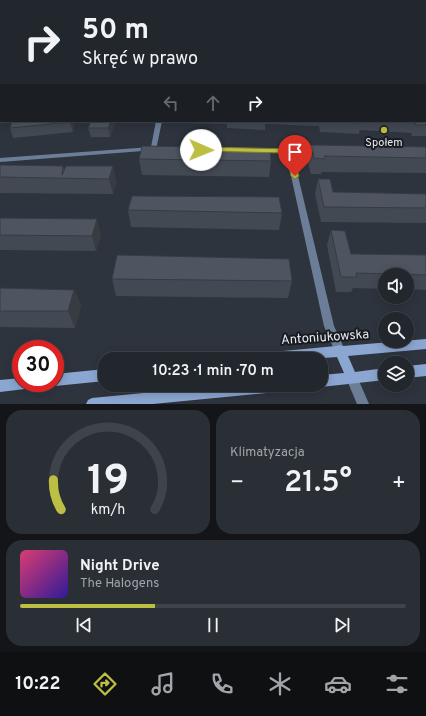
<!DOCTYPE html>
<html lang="pl">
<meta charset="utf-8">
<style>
body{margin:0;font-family:Overpass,sans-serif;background:#2a2f36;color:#f1f3f6;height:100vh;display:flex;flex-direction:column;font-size:15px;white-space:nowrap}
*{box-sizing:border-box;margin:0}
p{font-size:13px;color:#a2a5aa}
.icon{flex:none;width:22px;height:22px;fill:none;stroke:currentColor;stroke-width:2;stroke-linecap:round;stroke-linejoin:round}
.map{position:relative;height:404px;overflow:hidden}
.details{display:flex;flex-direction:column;gap:6px;padding:6px;background:#131519;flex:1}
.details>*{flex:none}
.hud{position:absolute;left:0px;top:0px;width:426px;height:122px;box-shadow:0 2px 10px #0003,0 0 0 1px #3f444a;background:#22272e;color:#f1f3f6;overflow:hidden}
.fabs{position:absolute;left:378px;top:268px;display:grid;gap:8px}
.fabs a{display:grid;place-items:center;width:36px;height:36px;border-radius:50%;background:#22272e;box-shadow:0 2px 10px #0003,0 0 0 1px #3f444a;font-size:20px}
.speed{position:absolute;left:12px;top:340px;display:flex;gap:8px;font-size:20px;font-weight:700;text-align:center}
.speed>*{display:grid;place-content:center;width:52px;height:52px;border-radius:50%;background:#22272e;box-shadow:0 2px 10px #0003,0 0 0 1px #3f444a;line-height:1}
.speed .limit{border:6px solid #d22;background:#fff;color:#111}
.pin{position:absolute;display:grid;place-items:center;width:34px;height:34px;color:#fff;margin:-41px -17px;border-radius:50% 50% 50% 0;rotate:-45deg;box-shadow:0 0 4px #0007}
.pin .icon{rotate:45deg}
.me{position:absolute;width:44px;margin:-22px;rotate:91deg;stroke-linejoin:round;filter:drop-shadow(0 0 3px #0008)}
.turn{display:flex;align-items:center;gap:14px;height:84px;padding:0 16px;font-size:18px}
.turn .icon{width:52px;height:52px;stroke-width:2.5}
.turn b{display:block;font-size:28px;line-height:34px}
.lanes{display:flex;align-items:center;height:38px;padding:0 16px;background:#0003;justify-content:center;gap:20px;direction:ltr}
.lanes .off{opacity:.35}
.big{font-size:30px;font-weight:600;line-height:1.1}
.details .tile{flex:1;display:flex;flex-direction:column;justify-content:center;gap:6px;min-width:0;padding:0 14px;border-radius:16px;background:#2a2f36}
.details .dial{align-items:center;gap:0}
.dial svg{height:104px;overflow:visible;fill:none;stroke:#3f444a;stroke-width:7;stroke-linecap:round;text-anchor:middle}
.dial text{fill:#f1f3f6;stroke:none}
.song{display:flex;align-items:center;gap:12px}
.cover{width:48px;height:48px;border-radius:6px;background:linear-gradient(135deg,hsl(340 70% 55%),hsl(250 70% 35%))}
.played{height:4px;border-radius:2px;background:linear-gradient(90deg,#bdbf43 35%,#3f444a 35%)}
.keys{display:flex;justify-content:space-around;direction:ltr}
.heat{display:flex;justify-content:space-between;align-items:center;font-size:22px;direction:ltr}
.details .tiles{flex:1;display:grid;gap:6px;grid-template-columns:1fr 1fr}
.tile:last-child{grid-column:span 2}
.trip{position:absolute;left:98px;top:352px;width:230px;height:40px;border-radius:16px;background:#22272e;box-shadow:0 2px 10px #0003,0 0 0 1px #3f444a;font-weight:600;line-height:40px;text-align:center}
.dock{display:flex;height:64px;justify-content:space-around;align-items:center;background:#0e1012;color:#a2a5aa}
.dock .icon{width:28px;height:28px}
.dock .on{color:#bdbf43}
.dock b{font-size:18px;color:#f1f3f6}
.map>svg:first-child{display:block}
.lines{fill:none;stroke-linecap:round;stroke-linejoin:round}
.lane{fill:#6c7d98;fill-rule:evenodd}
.street{fill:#6c7d98;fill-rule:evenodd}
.secondary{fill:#8ba6d1;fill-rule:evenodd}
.wall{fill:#434953}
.shaded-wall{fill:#373c43}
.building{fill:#4e5560;stroke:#373c43}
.route{fill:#bdbf43;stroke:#7b7c2c}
.poi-dot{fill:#bdbf43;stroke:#191b20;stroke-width:1.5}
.labels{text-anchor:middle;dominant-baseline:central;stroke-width:4;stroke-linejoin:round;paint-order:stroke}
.poi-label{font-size:11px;fill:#e6eaf1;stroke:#191b20}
.near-street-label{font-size:13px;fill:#e6eaf1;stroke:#191b20}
</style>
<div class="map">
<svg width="426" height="404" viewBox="0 0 426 404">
<rect width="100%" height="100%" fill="#2e343e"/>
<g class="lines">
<g class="lane">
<polygon points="43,0 55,0 57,1 41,1"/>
<polygon points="69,0 73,0 68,1"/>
<rect x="81" y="0" width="4" height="1"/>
<rect x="425" y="28" width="1" height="2"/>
<rect x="0" y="83" width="1" height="2"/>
<polygon points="1,94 1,101 0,102 0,95"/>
</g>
<g class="street">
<polygon points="156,121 162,121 156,150 0,162 0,158 151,147"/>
<polygon points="260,148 289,149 292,151 334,326 345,350 344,354 340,355 336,354 324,326 286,153 258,151 257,150 258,149"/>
<polygon points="352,372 356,374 369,404 357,404 346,378 348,374"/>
</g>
<g class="secondary">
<rect x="0" y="39" width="1" height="2"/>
<rect x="0" y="46" width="1" height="2"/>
<polygon points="426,339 426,349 348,356 355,372 385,368 385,380 321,387 317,385 321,385 321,375 344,373 337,357 311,359 244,359 246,355 250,354 336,346 340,345 343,346"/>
<polygon points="426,364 426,376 407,378 407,366"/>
<polygon points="105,369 105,381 55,386 50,383 55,383 55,374"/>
<polygon points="21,378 21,383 31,383 29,387 25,389 0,392 0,380"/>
<polygon points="226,385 292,385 290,389 286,391 153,404 86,404 88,400 92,398"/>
</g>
</g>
<g class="wall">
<polygon points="0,0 44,0 44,1 1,1 1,12 0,12"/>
<polygon points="195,0 206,0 204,1"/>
<polygon points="426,42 426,57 425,56 425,45"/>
<polygon points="426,106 426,136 412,136 411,133 360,130 359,134 320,132 319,126 265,124 265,130 227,128 227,124 178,123 178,121 425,121"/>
<polygon points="74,121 73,132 13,138 10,128"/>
<polygon points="91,121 116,121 110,137 91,137 88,128"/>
<polygon points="310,145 426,147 426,173 322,172 321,174 311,174 307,160"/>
<polygon points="139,159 271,161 269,177 142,175"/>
<polygon points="0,165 63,166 64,170 113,166 116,182 113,194 0,193"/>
<polygon points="318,179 333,192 426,194 426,223 321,222 315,194"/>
<polygon points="128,210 282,213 279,230 131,227"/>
<polygon points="0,218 101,235 96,251 0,250"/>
<polygon points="331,230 351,254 426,255 426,290 407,289 407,275 385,275 385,289 353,288 351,292 336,292 327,245"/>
<polygon points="112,279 292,281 288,298 116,296"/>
<polygon points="0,288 74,290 81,306 75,328 0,327"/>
</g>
<g class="shaded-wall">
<polygon points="246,0 253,0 252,1 245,1"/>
<polygon points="70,121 74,121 73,132 70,122"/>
<polygon points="111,121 116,121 110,137 108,128"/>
<polygon points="113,166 116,182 113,194 109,179"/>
<polygon points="97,219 101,235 96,251 92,236"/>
<polygon points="74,290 81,306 75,328 68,311"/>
</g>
<g class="building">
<polygon points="0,0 43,0 43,1 1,1 1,5 0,5"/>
<polygon points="234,0 246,0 245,1 234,1"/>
<polygon points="276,0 288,0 287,1 275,1"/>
<polygon points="316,0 326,0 326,1 315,1"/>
<rect x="360" y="0" width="11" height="1"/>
<polygon points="425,106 426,106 426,125 416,125 415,122 397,121 425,121"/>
<polygon points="12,121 70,121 70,122 10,128"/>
<polygon points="91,121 111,121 108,128 88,128"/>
<polygon points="322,121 362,121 362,123"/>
<polygon points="310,145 426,147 426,158 324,156 325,159 314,158"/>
<polygon points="142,146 270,148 271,161 139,159"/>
<polygon points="0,165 63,166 62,175 66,166 113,166 109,179 0,177"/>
<polygon points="318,179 330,179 333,192 426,194 426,208 324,207"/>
<polygon points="132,196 279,197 282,213 128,210"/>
<polygon points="0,218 97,219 92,236 0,235"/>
<polygon points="331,230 345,231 351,254 426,255 426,275 356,273 357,277 341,277"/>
<polygon points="117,255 289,259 292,281 112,279"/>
<polygon points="0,288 74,290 68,311 0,311"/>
</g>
<polygon class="route" points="201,147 292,149 299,176 295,179 291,176 286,153 199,151 199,148"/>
<circle class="poi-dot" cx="384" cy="130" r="4"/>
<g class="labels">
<g class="poi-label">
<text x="384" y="143">Społem</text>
</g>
<g class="near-street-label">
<text transform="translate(325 338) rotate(-4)">Antoniukowska</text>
</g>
</g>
</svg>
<div class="fabs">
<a><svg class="icon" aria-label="sound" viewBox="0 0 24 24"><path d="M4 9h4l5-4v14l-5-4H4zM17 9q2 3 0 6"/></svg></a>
<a><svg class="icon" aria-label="search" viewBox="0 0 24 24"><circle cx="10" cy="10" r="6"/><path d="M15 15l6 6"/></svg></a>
<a><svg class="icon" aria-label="layers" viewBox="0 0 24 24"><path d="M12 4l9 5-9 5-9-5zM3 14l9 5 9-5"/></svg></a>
</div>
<div class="speed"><div class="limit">30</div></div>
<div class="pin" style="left:295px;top:176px;background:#d93025"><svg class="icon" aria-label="arrive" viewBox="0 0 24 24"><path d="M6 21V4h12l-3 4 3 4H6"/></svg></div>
<svg class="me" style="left:201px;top:150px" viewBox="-20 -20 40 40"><circle r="19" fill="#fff"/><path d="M0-13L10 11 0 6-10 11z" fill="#bdbf43"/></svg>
<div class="trip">10:23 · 1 min · 70 m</div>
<div class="hud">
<div class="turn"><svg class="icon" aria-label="right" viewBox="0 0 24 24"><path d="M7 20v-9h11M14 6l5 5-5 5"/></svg><div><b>50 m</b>Skręć w prawo</div></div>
<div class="lanes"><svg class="icon off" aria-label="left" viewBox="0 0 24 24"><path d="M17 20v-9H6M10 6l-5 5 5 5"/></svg><svg class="icon off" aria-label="ahead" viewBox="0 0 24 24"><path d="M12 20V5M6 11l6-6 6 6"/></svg><svg class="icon" aria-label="right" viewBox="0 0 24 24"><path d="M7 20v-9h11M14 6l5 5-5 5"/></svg></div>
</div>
</div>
<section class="details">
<div class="tiles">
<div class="tile dial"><svg viewBox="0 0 100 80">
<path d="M14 69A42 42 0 1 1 86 69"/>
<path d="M14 69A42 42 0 0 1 8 46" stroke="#bdbf43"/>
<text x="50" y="56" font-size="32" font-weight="700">19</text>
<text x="50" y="72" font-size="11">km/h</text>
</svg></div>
<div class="tile"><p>Klimatyzacja</p>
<div class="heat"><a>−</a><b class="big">21.5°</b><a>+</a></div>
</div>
<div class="tile">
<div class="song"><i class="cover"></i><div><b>Night Drive</b><p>The Halogens</p></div></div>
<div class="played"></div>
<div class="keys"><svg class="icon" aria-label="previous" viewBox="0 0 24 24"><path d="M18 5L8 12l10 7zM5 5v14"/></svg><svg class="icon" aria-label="pause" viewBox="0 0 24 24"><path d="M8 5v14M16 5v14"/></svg><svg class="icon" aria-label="next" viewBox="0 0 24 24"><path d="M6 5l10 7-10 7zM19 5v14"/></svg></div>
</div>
</div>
</section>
<nav class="dock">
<b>10:22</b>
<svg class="icon on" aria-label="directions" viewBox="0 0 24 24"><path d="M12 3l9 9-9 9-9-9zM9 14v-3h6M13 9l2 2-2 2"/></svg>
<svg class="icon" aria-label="music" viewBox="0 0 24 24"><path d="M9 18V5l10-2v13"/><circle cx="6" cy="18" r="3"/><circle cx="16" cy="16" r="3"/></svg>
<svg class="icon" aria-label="phone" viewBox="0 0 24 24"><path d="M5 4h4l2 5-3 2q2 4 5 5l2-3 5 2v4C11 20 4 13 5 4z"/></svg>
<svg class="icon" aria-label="climate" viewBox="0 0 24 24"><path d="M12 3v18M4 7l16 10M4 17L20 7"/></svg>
<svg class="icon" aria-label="car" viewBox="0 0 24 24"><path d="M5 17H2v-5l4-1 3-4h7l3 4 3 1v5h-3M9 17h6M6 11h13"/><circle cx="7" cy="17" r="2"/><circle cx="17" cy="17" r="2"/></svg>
<svg class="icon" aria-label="filters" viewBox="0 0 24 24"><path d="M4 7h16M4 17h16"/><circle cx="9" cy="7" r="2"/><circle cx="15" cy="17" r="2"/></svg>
</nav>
